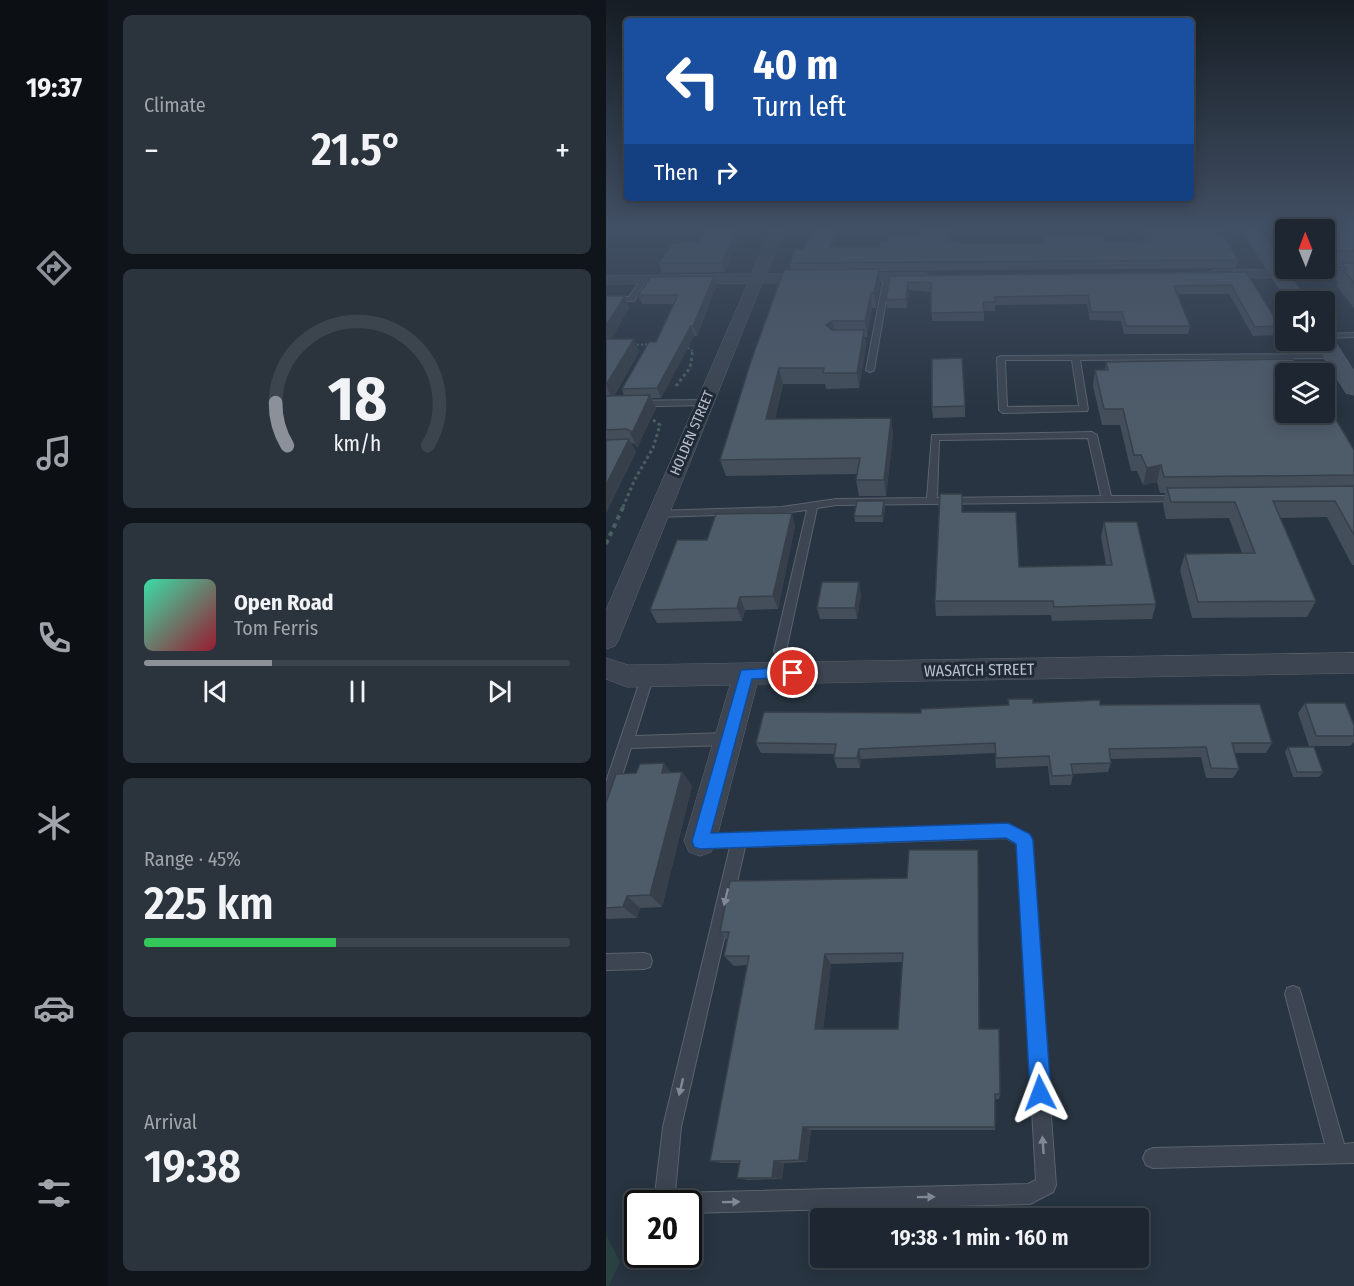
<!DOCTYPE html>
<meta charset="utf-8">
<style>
body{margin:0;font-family:"Fira Sans Condensed",sans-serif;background:#2b333d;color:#f1f3f6;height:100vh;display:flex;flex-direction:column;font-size:22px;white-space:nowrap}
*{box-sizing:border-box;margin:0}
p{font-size:20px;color:#a1a5ab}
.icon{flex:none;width:33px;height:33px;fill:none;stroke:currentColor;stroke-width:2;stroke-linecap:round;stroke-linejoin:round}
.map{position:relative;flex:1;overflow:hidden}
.details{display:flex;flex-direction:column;gap:15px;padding:15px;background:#10151b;width:498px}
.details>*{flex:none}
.hud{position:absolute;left:18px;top:18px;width:570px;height:183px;border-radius:6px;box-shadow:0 3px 15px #0003,0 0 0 2px #3c444d;background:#1a4fa0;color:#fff;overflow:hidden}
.needle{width:39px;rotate:359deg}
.tools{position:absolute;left:669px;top:219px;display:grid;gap:12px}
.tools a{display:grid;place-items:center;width:60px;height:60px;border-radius:6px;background:#1e2731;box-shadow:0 3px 15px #0003,0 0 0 2px #3c444d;font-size:30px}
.speed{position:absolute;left:18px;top:1190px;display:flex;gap:12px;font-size:30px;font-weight:700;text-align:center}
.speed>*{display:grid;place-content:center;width:78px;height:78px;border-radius:50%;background:#1e2731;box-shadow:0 3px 15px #0003,0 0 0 2px #3c444d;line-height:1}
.speed .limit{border:3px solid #111;border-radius:9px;background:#fff;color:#111}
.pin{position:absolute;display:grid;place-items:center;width:51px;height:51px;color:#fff;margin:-26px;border:3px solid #fff;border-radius:50%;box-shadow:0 2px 6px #0007}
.me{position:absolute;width:66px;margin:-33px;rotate:357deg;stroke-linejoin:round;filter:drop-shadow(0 0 4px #0008)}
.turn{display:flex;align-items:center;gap:21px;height:126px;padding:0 30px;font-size:27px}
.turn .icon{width:78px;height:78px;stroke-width:2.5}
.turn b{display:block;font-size:42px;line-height:51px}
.then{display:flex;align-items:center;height:57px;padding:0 30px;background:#0003;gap:12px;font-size:22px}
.big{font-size:45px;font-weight:600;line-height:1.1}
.details .widget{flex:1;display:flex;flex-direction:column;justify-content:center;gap:9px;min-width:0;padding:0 21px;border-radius:9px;background:#2b333d}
.details .dial{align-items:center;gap:0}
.dial svg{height:156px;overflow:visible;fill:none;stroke:#3c444d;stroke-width:7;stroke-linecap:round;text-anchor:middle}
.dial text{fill:#f1f3f6;stroke:none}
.song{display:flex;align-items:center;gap:18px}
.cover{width:72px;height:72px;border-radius:9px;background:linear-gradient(135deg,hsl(160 70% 55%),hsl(350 70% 35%))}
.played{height:6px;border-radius:3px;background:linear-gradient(90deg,#8c9099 30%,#3c444d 30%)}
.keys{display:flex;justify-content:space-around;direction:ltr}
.heat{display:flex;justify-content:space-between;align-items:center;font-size:33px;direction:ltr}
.charge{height:9px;border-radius:4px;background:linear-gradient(90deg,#34c759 45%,#3c444d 0)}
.trip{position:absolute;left:204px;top:1208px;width:339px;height:60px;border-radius:6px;background:#1e2731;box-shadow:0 3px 15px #0003,0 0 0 2px #3c444d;font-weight:600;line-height:60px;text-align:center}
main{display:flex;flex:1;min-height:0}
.dock{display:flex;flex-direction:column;width:108px;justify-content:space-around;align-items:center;background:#0c1014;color:#a1a5ab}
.dock .icon{width:42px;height:42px}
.dock .selected{color:#8c9099}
.dock b{font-size:27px;color:#f1f3f6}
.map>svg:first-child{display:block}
.green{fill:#2b4243}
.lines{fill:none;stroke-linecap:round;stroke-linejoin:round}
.lane-casing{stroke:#5a636e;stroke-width:2}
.street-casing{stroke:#5a636e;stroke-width:1}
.secondary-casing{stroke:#5a636e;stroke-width:1}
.path-far2{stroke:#4a5f61;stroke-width:2;stroke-dasharray:2 2;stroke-linecap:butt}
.path-far1{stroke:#4a5f61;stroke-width:3;stroke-dasharray:3 3;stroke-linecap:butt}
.path{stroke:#4a5f61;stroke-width:4;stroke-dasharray:4.5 4.5;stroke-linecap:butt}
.lane{fill:#3c4551;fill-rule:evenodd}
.street{fill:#3c4551;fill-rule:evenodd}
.secondary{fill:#4a5563;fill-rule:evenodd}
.wall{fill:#434e5a;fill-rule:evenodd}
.shaded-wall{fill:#37404a}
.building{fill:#4e5b69;stroke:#37404a;stroke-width:1.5;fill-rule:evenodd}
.oneway{fill:#818994}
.route{fill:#1a73e8;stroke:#114b97;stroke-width:1.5}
.labels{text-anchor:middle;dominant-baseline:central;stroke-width:6;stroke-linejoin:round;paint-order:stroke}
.far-street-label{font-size:14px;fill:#b9c0cb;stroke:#202a36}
.street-label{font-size:16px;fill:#b9c0cb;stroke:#202a36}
</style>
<main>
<nav class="dock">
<b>19:37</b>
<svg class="icon selected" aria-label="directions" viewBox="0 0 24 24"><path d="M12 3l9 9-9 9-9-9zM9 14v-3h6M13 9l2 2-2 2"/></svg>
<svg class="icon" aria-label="music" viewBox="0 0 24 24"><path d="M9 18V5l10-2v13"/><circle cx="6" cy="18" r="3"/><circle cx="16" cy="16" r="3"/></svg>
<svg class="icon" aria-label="phone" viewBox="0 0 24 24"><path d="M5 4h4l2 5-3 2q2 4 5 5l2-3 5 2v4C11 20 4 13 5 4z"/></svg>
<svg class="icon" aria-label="climate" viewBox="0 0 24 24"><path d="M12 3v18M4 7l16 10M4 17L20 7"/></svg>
<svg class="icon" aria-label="car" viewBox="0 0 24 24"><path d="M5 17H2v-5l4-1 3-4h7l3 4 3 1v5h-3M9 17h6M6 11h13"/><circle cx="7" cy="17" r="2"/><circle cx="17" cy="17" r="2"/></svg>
<svg class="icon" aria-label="filters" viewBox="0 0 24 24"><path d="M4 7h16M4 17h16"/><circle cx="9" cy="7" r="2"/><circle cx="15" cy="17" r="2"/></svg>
</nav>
<section class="details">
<div class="widget"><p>Climate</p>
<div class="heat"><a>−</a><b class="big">21.5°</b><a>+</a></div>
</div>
<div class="widget dial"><svg viewBox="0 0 100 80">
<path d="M14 69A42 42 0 1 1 86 69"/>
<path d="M14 69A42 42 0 0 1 8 47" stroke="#8c9099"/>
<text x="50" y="56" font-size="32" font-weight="700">18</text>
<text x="50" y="72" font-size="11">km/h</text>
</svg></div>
<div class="widget">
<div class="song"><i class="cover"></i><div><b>Open Road</b><p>Tom Ferris</p></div></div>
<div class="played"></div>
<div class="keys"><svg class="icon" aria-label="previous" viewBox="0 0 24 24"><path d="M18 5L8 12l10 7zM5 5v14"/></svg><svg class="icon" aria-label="pause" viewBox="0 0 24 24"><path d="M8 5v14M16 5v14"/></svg><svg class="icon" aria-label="next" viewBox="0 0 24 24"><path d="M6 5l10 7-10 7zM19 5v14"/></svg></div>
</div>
<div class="widget"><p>Range · 45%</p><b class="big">225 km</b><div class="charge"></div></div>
<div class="widget"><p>Arrival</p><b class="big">19:38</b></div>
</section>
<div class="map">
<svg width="748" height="1286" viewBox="0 0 748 1286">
<rect width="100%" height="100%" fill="#283441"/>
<g class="green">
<polygon points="6,228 43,228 37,237 0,238"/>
<polygon points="0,1235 14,1262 3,1286 0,1286"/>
</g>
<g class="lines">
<g class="lane-casing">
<g id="lane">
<polygon points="281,275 284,277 268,370 264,372 260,370 278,277"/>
<polygon points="35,279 40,280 28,301 0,301 0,297 23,297"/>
<polygon points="748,333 748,337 718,338 718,334"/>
<path d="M727,354L731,356L730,358L474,360L482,409L481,411L397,413L393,410L391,358L395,356ZM399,360H466L473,406L401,407Z"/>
<polygon points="100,400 103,401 103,405 0,407 0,401"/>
<path d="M486,432L491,435L505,496H575L579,497V501L230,505L211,508L180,651L178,654H170L168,651L201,510L176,513L51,517L46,514L51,511L176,507L230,499L321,498L326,435ZM482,438L495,496L331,498L333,440Z"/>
<polygon points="42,670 46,671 48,675 29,736 121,733 126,735 128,739 126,743 121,745 25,748 7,803 5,808 0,810 0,782 36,675 38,671"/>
<path d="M402,824L423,835L425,840L450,1185L447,1192L424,1204L82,1213V1203H48L57,1127L124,847L94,848L89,846L87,841L89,836L94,834ZM400,838L411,844L430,1180L422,1184L69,1193L75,1127L139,847Z"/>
<polygon points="38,953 44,955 46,961 44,967 38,969 0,970 0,954"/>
<polygon points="687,986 693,988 695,994 738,1144 748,1143 748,1163 547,1168 540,1165 537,1158 540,1151 547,1148 719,1144 679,994 681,988"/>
</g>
</g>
<g class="street-casing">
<g id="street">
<polygon points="166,228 179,228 160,274 319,273 326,277 319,281 156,283 13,639 9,646 0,649 0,610 142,283 0,284 0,276 145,274"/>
<polygon points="748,269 748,277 607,278 600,274 607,270"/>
<polygon points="748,653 748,673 151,684 110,841 105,852 94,856 83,852 78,841 124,685 21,687 0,679 0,658 22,665"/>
</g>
</g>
<g class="secondary-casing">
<g id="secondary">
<polygon points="635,228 652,228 702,302 682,302"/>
<polygon points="718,334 725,335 748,371 748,395 740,393 707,340 718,340"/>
</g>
</g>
<g class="path-far2">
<polyline points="27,345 47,344"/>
<polyline points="78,346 87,351"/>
</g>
<g class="path-far1">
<polyline points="70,386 84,368 87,349"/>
<polyline points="17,507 29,479 47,448 54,425 47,420"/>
</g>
<polyline class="path" points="0,544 18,505"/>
<use href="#lane" class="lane"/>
<use href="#street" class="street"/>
<use href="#secondary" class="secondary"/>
</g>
<g class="wall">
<polygon points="102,228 139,228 130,244 131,247 118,272 56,273 53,263 93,242"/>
<polygon points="206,228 233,228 227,247 273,247 345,241 352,243 437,243 438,235 498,241 540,240 534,228 613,228 632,260 630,268 273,271 274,284 270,308 266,308 261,337 259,337 260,345 253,388 220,389 219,384 177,384 169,419 285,418 287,434 280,496 253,496 250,480 251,474 120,476 114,460 185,270 184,263 198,249"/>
<polygon points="682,228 748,228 748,308 731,286 732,283 730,279 735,267 720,267 718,265 718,230 683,230"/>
<polygon points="640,272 674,326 671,335 647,336 623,294 572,294 584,326 582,334 518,334 515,321 484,320 481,304 389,305 389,311 378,311 378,321 326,321 325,292 303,290 301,308 281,308 280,300 284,276"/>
<polygon points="111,285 91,336 88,336 55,398 46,398 50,408 31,448 29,444 25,443 30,452 0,513 0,296 19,296 23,308 5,339 28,339 33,352 8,396 18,395 16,389 50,342 68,304 36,304 32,295"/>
<polygon points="500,362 695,374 748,450 748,565 746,565 721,517 674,518 710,601 701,617 586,618 574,570 579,554 636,553 623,518 560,519 557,504 559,493 554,493 551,482 537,485 531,471 525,471 514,425 496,425 487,386 489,370 499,370"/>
<polygon points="359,406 359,417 327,418 326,407"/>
<polygon points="278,501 279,507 277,522 249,522 248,516"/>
<polygon points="356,512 413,567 500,565 495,537 498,522 550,604 546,619 446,621 445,615 330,616 329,601"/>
<polygon points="189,526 172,609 139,610 136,621 51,623 44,610 101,540"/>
<polygon points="255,594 251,619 214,619 211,608"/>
<polygon points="402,699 427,703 494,705 666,743 660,753 629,753 633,769 627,778 600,778 595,757 504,759 505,763 502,772 467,774 465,785 444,785 442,766 390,768 389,753 255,759 254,768 231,768 228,758 228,754 155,753 150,743 315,713 402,705"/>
<polygon points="699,703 748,725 748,742 744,746 703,746 692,713"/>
<polygon points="682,747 717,772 713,777 687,777 679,752"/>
<polygon points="65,772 76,772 86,786 56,907 34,908 31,918 1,919 0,918 0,803"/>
<path d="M301,878L373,1029L394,1094L393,1099H389V1130H205L201,1162L178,1163L176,1179L142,1180L131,1178L134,1163H116L104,1161L141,965L128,966L118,956L121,940L114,932ZM296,962L292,1029H217L225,964Z"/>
</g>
<g class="shaded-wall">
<polygon points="131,228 139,228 130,244 131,247 118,272 115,263 125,238"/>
<polygon points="230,228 233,228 225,255 223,247"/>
<polygon points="273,269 274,284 270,308 268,293"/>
<polygon points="108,276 111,285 91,336 87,326"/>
<polygon points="302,282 303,290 301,308 300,299"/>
<polygon points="265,293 266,308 261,337 259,321"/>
<polygon points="19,296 23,308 0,348 0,326"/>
<polygon points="226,321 229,337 220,325"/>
<polygon points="85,326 88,336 55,398 51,388"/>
<polygon points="258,330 260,345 253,388 251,373"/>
<polygon points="28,339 33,352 6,399 0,385"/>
<polygon points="173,368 177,384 165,435 160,419"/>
<polygon points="44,395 50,408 31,448 25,435"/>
<polygon points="285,418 287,434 280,496 278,480"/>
<polygon points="23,439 30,452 0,513 0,485"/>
<polygon points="555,465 551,482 537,485 541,468"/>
<polygon points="278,501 279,507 277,522 276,516"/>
<polygon points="186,513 189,526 172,609 167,596"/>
<polygon points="253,582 255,594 251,619 249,608"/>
<polygon points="134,597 139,610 136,621 131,608"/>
<polygon points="253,749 255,759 254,768 251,758"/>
<polygon points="58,763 69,778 56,773"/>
<polygon points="76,772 86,786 56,907 44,895"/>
<polygon points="21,896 34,908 31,918 17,907"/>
<polygon points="219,954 225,964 216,1036 209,1029"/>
<polygon points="197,1127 205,1130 201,1162 193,1160"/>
<polygon points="168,1161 178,1163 176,1179 166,1178"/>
</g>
<g class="building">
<polygon points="102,228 131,228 125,238 128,238 115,263 53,263 67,243 93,242"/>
<polygon points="206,228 230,228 223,247 273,247 274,242 282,242 283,235 313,235 314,228 345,228 345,241 352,243 439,243 438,235 496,234 498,241 545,240 539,228 613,228 632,260 184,263 189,249 198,249"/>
<polygon points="699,228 748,228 748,251 726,251 718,241 718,230 706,230"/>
<polygon points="736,263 748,263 748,283 737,270 741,270"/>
<polygon points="273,269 268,293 265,293 259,321 226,321 220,325 226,330 258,330 251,373 217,373 218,368 173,368 160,419 285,418 278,480 250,480 254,458 114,460 145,361 178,270"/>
<polygon points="640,272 674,326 649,327 625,285 568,286 584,326 520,326 516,312 485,312 482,295 389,297 389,302 377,302 378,312 325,313 325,283 302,282 300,299 280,300 284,276"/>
<polygon points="108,276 87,326 85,326 51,388 16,389 43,342 50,342 72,295 32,295 45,277"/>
<polygon points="0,296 19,296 0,326"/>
<polygon points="0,339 28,339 0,385"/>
<polygon points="356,358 359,406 326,407 326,359"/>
<polygon points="687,359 695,374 680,374 680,412 718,412 718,399 748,450 748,475 558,477 555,465 541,468 535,455 528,455 517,409 498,409 489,370 502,370 500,362"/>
<polygon points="44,395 25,435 25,431 20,429 0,430 0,396"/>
<polygon points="23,439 0,485 0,440"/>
<polygon points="748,486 748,535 729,501 667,501 710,601 592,602 579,554 649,553 629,502 565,502 561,488"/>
<polygon points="334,494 356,494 356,512 410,512 413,567 506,565 498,522 531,522 550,604 448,607 447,601 329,601"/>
<polygon points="251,501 278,501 276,516 248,516"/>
<polygon points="186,513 167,596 134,597 131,608 44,610 71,540 101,540 110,514"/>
<polygon points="216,582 253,582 249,608 211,608"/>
<polygon points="402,699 427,699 427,703 494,700 494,705 654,704 666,743 626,743 633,769 605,768 600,747 503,749 505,763 465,764 467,775 446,776 443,756 390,758 389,743 253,749 251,758 228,758 230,744 150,743 158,712 315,713 315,709 403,705"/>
<polygon points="699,703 739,703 748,725 748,736 710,736"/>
<polygon points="682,747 708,747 717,772 691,772"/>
<polygon points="58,763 56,773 76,772 44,895 21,896 17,907 0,908 0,803 10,774 30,773 34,764"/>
<path d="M303,850H372L373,1029H393L394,1094H389V1127H197L193,1160L168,1161L166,1178H131L134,1161H104L143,956H118L123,932H114L124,881L301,878ZM297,953L292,1029H209L219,954Z"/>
</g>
<defs><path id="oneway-solid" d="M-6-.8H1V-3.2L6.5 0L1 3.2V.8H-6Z" transform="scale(1.5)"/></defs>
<g class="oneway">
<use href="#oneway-solid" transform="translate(120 897) rotate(103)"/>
<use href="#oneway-solid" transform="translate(75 1087) rotate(103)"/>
<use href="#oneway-solid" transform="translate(437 1145) rotate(-94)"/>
<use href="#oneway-solid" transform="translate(320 1197) rotate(-1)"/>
<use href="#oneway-solid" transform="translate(125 1202) rotate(-1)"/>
</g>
<linearGradient id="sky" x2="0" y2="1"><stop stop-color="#161d24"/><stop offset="0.56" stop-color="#425065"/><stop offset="1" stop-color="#425065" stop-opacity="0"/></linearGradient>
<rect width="748" height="408" fill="url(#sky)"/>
<polygon class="route" points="187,667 192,669 194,673 192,677 146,679 105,833 402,823 424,834 427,840 445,1093 441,1100 434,1103 427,1100 424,1093 410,844 400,838 94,849 88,847 86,841 135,670"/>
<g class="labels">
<g class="far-street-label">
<text transform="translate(86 433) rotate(-67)">HOLDEN STREET</text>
</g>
<g class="street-label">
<text transform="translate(373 670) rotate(-1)">WASATCH STREET</text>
</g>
</g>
</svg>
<div class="tools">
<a><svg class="needle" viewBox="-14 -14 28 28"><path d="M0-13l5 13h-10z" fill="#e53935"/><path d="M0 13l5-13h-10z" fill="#a1a5ab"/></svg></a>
<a><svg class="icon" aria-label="sound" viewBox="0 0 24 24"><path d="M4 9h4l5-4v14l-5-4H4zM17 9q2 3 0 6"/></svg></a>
<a><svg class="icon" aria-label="layers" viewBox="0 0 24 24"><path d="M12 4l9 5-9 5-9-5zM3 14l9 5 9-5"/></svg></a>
</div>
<div class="speed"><div class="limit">20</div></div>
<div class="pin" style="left:187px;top:673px;background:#d93025"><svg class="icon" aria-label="arrive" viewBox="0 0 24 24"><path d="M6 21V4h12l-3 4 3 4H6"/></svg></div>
<svg class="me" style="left:434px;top:1093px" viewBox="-20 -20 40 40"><path d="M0-17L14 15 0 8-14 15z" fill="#1a73e8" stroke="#fff" stroke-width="4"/></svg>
<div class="trip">19:38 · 1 min · 160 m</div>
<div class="hud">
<div class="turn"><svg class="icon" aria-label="left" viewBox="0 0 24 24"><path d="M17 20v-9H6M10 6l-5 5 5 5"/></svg><div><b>40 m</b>Turn left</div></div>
<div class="then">Then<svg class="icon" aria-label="right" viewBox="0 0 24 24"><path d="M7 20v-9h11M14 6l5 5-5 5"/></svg></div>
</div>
</div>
</main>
